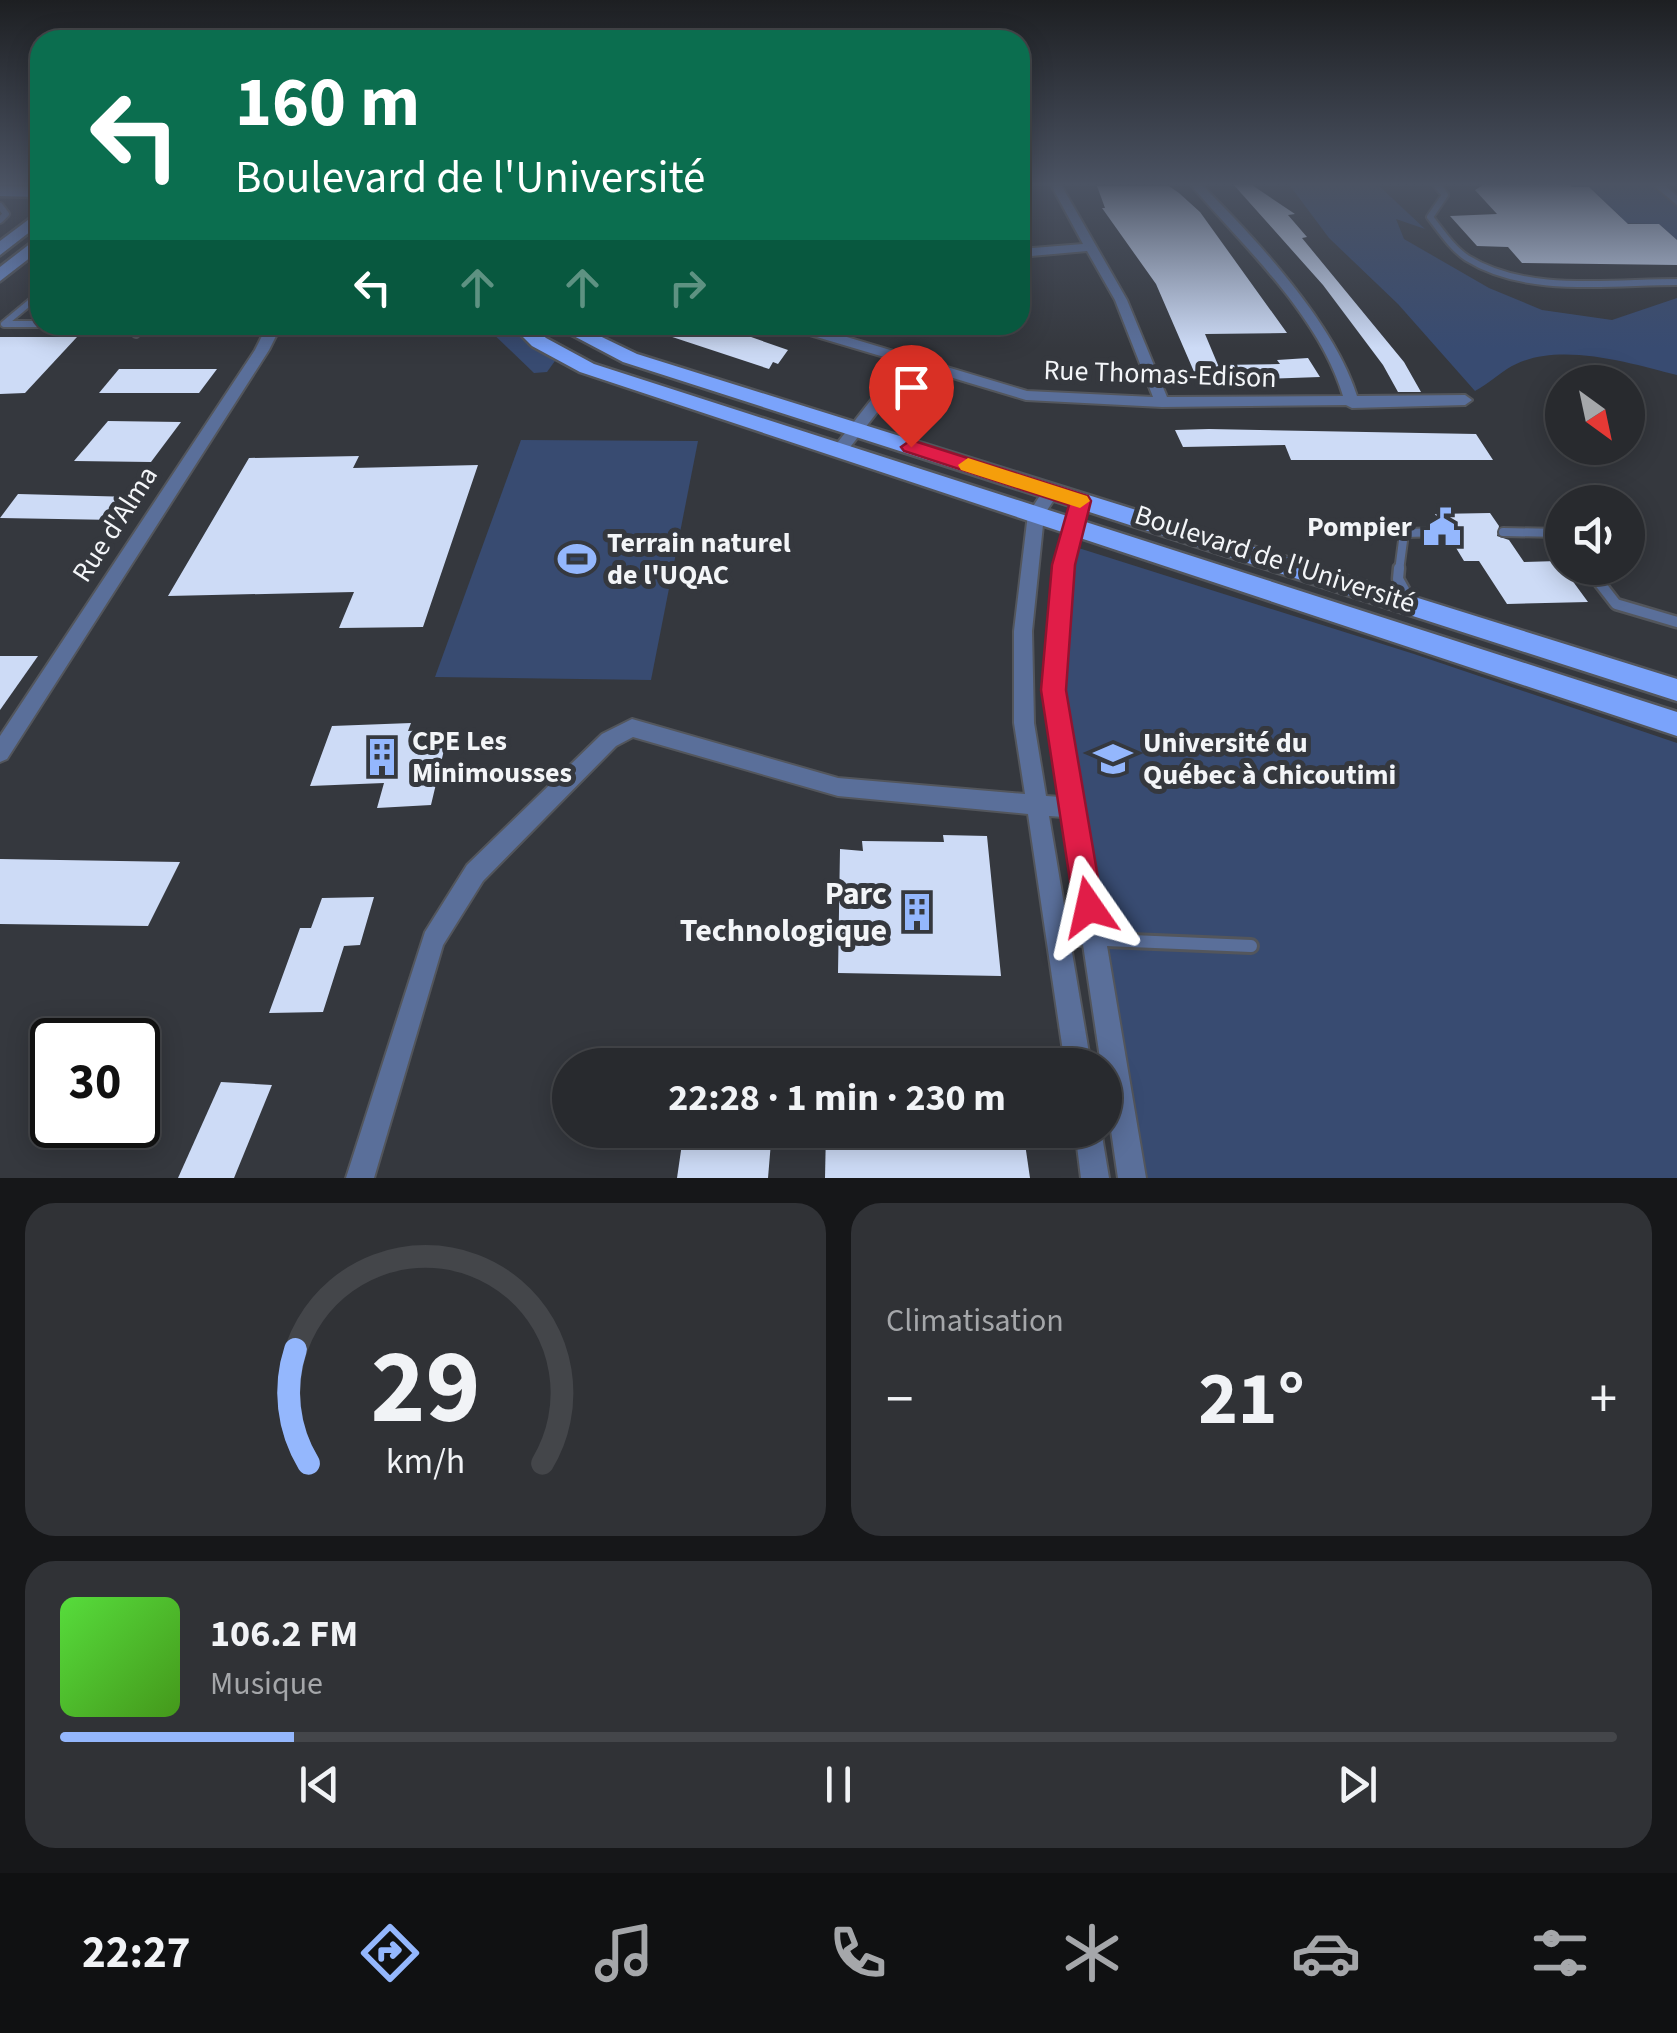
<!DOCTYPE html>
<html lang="fr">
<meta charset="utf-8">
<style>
body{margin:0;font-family:"Source Sans 3",sans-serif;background:#303236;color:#f1f3f6;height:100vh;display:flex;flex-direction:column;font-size:38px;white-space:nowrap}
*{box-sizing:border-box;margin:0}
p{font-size:32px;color:#a5a7aa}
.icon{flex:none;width:55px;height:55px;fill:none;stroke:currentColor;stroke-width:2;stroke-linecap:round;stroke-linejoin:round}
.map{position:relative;height:1178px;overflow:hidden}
.details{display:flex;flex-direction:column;gap:25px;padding:25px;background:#161719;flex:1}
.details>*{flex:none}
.banner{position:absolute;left:30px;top:30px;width:1000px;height:305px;border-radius:30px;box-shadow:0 5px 25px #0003,0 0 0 2px #44464a;background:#0b6e4f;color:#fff;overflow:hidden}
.needle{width:65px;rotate:147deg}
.buttons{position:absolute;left:1545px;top:365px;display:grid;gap:20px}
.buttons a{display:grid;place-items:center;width:100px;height:100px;border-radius:50%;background:#282a2e;box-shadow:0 5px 25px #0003,0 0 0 2px #44464a;font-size:50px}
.speed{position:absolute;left:30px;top:1018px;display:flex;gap:20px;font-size:50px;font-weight:700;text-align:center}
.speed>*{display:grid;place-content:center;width:130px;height:130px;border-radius:50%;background:#282a2e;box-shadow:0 5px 25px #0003,0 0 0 2px #44464a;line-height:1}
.speed .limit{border:5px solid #111;border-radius:15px;background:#fff;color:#111}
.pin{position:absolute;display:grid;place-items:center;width:85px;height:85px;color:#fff;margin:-102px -42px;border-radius:50% 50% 50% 0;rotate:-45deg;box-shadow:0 0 10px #0007}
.pin .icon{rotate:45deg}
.me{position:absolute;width:110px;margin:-55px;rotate:349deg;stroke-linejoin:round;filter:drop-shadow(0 0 8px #0008)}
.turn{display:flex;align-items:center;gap:35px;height:210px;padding:0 40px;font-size:45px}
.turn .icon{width:130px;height:130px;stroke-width:2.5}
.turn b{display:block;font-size:70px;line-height:85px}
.lanes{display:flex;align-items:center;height:95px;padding:0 40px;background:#0003;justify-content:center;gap:50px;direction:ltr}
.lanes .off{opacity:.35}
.big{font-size:75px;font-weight:700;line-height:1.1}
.details .card{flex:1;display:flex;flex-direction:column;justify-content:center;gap:15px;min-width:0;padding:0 35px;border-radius:30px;background:#303236}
.details .dial{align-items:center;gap:0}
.dial svg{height:260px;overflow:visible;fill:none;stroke:#44464a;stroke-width:7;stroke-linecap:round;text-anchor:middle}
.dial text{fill:#f1f3f6;stroke:none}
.song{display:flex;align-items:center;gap:30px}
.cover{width:120px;height:120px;border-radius:15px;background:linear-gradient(135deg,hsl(110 70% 55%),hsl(100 70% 35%))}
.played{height:10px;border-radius:5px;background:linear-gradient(90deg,#94b7fd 15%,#44464a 15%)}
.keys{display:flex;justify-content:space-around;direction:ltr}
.heat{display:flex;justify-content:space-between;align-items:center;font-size:55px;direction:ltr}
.details .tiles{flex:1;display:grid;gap:25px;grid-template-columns:1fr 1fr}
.card:last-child{grid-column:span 2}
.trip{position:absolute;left:552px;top:1048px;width:570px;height:100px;border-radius:50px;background:#282a2e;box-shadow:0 5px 25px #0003,0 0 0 2px #44464a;font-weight:700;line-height:100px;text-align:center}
.tabs{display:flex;height:160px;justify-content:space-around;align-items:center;background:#101112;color:#a5a7aa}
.tabs .icon{width:70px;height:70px}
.tabs .on{color:#94b7fd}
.tabs b{font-size:45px;color:#f1f3f6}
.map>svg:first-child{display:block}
.green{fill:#384b71}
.building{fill:#cddbf6}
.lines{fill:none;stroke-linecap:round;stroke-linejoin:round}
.lane-far3-casing{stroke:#53565c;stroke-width:10}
.lane-far2-casing{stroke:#53565c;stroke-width:12}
.lane-far1-casing{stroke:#53565c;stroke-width:15}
.lane-casing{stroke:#53565c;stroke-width:18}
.street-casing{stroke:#53565c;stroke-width:4}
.secondary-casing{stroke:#53565c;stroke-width:5}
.primary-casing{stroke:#53565c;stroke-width:5}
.lane-far3{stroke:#5a6f9a;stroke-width:6}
.lane-far2{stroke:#5a6f9a;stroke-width:8}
.lane-far1{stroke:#5a6f9a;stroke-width:10}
.lane{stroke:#5a6f9a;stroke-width:12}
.street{fill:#5a6f9a;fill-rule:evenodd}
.secondary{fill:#6c8dd1;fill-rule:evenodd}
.primary{fill:#7aa3fb;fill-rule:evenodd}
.route{fill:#e11d48;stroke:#92132f;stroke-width:2.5}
.slow{fill:#f59e0b}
.labels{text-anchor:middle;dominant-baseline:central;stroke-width:10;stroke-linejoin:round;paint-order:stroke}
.street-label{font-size:28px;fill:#f3f5f8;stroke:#35383e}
.poi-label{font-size:28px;font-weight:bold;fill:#f3f5f8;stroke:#35383e;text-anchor:start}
.near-poi-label{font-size:32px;font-weight:bold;fill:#f3f5f8;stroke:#35383e;text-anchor:end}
</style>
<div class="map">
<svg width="1677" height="1178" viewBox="0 0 1677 1178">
<rect width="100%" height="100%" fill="#35383e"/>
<g class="green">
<path d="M1288,183H1376L1425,229L1396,219L1404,239L1489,288L1542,310L1612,320L1677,298V375C1629,363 1553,339 1507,369C1496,376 1488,384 1475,391L1398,304L1329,238Z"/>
<polygon points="1568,183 1655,183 1677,203 1677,240 1659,224 1604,223 1621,217 1589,187 1572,187"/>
<polygon points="484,325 520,325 560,354 547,372 534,373"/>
<polygon points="521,440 698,441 651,680 435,677"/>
<polygon points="1069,545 1414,654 1677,743 1677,1178 1131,1178 1054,690"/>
</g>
<g class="building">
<polygon points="1232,183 1249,183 1295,214 1288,215 1307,237 1302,238 1404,362 1421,392 1398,392 1383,365 1323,285"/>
<polygon points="1486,183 1568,183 1572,187 1589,187 1628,224 1659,224 1677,240 1677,265 1522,263 1508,247 1477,246 1450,216 1497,214 1475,190"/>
<polygon points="1097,186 1169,186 1179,193 1200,212 1287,333 1205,334 1218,365 1280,364 1277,360 1308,358 1320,377 1202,381 1195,374 1156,284 1102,208 1105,208"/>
<polygon points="645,325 735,325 731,330 788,350 778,364 773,362 769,369 645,328"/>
<polygon points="0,337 77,337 25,393 0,394"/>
<polygon points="119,369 217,369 199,393 99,393"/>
<polygon points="108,421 181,422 151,462 74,461"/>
<polygon points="1209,429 1476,434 1493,460 1291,460 1285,445 1183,447 1175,430"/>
<polygon points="359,456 353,468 478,465 423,627 339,628 354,592 168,596 249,458"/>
<polygon points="18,494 134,497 116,520 0,518"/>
<polygon points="1490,513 1499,526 1497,536 1509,540 1524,562 1558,561 1588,602 1507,604 1479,561 1464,561 1450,538 1452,527 1442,525 1435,514"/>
<polygon points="0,656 38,656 0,710"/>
<polygon points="411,723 408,731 449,729 431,805 377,808 384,783 310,786 332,726"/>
<polygon points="943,835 987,836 1001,976 838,973 840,849 863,851 862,841 944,842"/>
<polygon points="0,859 180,862 148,926 0,924"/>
<polygon points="374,897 360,945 344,946 323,1012 269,1013 300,928 311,928 322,898"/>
<polygon points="221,1082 272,1085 234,1178 178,1178"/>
<polygon points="684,1130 772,1130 768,1178 677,1178"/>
<polygon points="826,1130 1023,1130 1030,1178 825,1178"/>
</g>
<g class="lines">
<g class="lane-far3-casing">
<g id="lane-far3">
<path d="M1435,183L1445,195L1430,217C1441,231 1452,248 1467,258C1526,295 1611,282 1677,282"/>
<polyline points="0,206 6,214 0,220"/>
<polyline points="40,294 4,324 40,324"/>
<polyline points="136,334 140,325"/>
</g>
</g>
<g class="lane-far2-casing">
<g id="lane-far2">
<polyline points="1503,532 1562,533"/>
<polyline points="1399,571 1404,533 1446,532"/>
</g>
</g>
<g class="lane-far1-casing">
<g id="lane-far1">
<polyline points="1399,568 1398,579 1412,604"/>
<polyline points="1588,568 1616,604 1677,622"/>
</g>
</g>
<g class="lane-casing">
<polyline id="lane" points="1059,938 1251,946"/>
</g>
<g class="street-casing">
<g id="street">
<path d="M1050,183H1060L1127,300L1167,397L1343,396C1319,315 1243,246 1189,183H1200C1254,237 1334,322 1357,396L1465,395L1472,400L1465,405L1352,408L1346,405L1162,407L1026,400L913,366L844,455H834L831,451L834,447L901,362L810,335L798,325H814L820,329L1027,391L1153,397L1115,300L1087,251L1020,257V249L1083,244Z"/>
<polygon points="1651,183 1662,183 1677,196 1677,205"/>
<polygon points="260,325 274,325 278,332 269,350 7,759 0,762 0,736 255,350 264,332"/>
<polygon points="1051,486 1059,492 1044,515 1032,631 1034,723 1046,796 1061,797 1044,690 1055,565 1073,501 1081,495 1089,501 1073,565 1064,690 1146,1178 1118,1178 1105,1089 1105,1065 1101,1065 1064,817 1049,816 1091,1065 1065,1065 1028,814 838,796 633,737 616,746 483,881 443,945 374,1178 346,1178 425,932 467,865 602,734 632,719 838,778 1025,794 1014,723 1014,631 1028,514 1045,488"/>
<polygon points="1075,1130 1101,1130 1109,1178 1081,1178"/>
</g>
</g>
<g class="secondary-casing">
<g id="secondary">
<polygon points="0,186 40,187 40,197 0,196"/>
<polygon points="40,211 40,224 0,255 0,241"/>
<polygon points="40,236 40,250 0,281 0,267"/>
</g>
</g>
<g class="primary-casing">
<g id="primary">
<polygon points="511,325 531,325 546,338 594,364 1677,712 1677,736 580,372 532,346"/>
<polygon points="553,325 577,325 637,354 1677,679 1677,701 623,362"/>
</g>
</g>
<use href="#lane-far3" class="lane-far3"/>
<use href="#lane-far2" class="lane-far2"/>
<use href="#lane-far1" class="lane-far1"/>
<use href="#lane" class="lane"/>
<use href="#street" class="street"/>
<use href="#secondary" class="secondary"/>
<use href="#primary" class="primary"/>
</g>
<linearGradient id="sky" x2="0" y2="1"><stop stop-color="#1d1f22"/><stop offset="0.53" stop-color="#4b5363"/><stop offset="1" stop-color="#4b5363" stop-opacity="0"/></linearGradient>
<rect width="1677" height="348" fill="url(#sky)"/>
<polygon class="route" points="911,440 1088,496 1091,501 1075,565 1066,690 1103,907 1099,917 1089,922 1078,917 1074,907 1041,690 1052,565 1069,505 904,451 901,447"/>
<polygon class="slow" points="968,458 1087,496 1090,501 1080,508 961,470 958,465"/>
<defs>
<g id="civic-bare" transform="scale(3)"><path d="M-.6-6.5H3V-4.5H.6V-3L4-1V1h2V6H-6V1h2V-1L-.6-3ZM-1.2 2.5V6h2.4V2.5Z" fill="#94b7fd" stroke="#35383e" stroke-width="2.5" paint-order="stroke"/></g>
<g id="stadium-bare" transform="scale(3)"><path d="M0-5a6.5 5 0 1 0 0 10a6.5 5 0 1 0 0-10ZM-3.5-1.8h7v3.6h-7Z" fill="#94b7fd" stroke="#35383e" stroke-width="2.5" paint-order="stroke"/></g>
<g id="building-bare" transform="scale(3)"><path d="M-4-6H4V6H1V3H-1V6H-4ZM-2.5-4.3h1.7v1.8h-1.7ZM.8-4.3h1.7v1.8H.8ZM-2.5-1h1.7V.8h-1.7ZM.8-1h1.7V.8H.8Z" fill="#94b7fd" stroke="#35383e" stroke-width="2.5" paint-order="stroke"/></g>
<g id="university-bare" transform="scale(3)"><path d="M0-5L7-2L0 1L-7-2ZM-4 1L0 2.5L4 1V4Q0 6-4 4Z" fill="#94b7fd" stroke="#35383e" stroke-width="2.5" paint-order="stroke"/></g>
</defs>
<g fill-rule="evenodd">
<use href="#civic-bare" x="1442" y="527"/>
<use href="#stadium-bare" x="577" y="559"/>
<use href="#building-bare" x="382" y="757"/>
<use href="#university-bare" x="1113" y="759"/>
<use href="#building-bare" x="917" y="912"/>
</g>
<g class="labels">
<g class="street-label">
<text transform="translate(1160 374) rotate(2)">Rue Thomas-Edison</text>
<text transform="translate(115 524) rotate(-57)">Rue d'Alma</text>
<text transform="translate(1275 559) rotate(18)">Boulevard de l'Université</text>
</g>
<g class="poi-label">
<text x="1412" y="527" text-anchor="end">Pompier</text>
<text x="607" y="543">Terrain naturel<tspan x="607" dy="32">de l'UQAC</tspan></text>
<text x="412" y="741">CPE Les<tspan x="412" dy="32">Minimousses</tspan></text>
<text x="1143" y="743">Université du<tspan x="1143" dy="32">Québec à Chicoutimi</tspan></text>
</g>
<g class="near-poi-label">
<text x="887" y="894">Parc<tspan x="887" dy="37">Technologique</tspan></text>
</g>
</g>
</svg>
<div class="buttons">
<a><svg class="needle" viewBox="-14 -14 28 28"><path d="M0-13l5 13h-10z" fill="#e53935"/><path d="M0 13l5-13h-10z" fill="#a5a7aa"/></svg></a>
<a><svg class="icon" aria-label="sound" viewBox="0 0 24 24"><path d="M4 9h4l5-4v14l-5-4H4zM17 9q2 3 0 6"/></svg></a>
</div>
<div class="speed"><div class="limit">30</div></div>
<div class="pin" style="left:911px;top:447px;background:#d93025"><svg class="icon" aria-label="arrive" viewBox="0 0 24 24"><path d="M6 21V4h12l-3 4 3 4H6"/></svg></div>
<svg class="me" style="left:1089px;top:907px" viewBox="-20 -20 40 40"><path d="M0-17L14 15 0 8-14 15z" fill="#e11d48" stroke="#fff" stroke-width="4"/></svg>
<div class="trip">22:28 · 1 min · 230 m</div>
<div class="banner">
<div class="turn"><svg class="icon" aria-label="left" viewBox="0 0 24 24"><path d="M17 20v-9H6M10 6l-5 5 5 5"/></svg><div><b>160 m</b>Boulevard de l'Université</div></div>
<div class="lanes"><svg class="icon" aria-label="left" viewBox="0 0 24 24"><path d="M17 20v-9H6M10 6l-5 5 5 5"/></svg><svg class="icon off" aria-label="ahead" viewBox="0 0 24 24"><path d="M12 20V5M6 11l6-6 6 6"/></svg><svg class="icon off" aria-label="ahead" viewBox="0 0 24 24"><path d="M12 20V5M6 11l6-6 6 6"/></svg><svg class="icon off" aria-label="right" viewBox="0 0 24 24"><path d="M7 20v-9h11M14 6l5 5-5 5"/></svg></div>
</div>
</div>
<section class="details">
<div class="tiles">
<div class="card dial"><svg viewBox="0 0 100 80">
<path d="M14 69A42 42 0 1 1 86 69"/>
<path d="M14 69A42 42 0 0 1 10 34" stroke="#94b7fd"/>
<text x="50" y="56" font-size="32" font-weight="700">29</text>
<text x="50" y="72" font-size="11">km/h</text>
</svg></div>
<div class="card"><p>Climatisation</p>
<div class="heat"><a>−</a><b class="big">21°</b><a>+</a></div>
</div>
<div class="card">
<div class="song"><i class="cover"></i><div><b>106.2 FM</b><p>Musique</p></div></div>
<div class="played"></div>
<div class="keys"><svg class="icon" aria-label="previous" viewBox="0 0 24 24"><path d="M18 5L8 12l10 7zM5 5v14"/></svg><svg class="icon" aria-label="pause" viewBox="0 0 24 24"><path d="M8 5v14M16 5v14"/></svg><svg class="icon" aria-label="next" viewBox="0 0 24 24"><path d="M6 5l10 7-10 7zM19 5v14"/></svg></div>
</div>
</div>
</section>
<nav class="tabs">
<b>22:27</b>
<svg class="icon on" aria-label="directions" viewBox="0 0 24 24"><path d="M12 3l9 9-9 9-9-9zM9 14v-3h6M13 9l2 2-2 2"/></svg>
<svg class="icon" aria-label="music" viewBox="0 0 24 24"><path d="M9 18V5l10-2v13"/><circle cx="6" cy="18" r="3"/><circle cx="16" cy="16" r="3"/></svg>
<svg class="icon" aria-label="phone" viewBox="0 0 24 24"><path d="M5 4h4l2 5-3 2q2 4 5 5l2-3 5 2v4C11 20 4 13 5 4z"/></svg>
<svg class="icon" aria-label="climate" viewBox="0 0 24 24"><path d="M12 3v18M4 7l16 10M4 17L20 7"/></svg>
<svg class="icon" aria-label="car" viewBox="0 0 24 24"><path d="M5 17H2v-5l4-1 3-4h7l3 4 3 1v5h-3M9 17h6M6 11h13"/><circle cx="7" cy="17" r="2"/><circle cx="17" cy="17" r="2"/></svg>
<svg class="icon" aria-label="filters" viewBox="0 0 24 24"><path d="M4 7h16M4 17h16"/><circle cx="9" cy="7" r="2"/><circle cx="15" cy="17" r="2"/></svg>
</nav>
